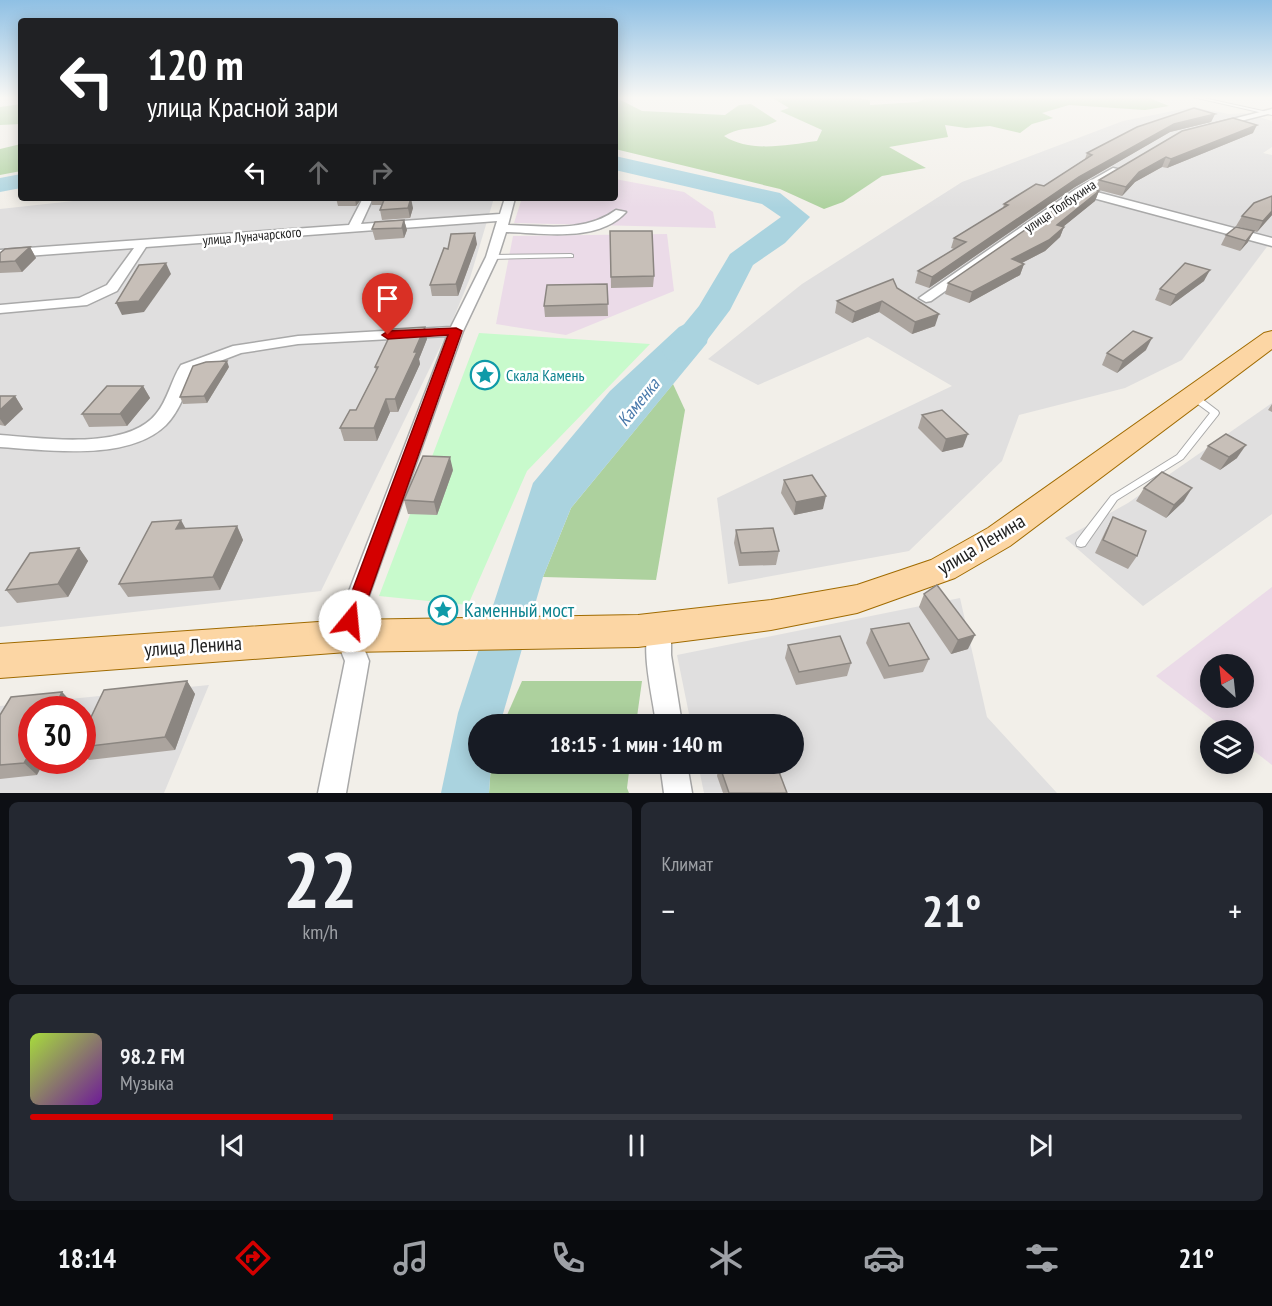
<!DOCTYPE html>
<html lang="ru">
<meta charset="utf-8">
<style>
body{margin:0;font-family:"PT Sans Narrow",sans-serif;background:#242831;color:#f1f3f6;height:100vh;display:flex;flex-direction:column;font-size:22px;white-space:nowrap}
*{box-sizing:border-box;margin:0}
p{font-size:20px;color:#9ea1a6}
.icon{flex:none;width:33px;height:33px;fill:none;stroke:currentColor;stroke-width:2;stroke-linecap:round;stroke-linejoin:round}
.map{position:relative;height:793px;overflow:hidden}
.sheet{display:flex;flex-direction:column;gap:9px;padding:9px;background:#0d0f14;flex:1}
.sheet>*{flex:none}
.top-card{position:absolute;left:18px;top:18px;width:600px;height:183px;border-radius:6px;box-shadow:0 3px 15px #0003;background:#202124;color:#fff;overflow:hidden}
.needle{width:39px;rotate:333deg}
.controls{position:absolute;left:1200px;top:654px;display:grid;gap:12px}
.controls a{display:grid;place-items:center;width:54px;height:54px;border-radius:50%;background:#171b24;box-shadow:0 3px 15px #0003;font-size:30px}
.speed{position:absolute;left:18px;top:696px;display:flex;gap:12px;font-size:30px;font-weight:700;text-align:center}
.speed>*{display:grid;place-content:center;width:78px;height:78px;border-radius:50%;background:#171b24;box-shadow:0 3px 15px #0003;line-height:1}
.speed .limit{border:9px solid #d22;background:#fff;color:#111}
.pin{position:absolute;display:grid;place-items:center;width:51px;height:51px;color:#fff;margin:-62px -26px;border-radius:50% 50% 50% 0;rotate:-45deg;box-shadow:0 0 6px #0007}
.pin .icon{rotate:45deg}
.me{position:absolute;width:66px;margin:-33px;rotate:17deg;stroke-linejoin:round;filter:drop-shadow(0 0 4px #0008)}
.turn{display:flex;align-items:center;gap:21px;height:126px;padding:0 30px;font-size:27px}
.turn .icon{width:78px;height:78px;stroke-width:2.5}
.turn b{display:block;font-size:42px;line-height:51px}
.lanes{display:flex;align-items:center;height:57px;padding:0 30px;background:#0003;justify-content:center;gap:30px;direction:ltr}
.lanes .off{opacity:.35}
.big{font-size:45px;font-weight:800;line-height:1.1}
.sheet .widget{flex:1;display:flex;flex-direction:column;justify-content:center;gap:9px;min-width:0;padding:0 21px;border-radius:9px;background:#242831}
.sheet .dial{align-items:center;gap:0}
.dial b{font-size:78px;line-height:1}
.song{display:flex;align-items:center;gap:18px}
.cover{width:72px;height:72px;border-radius:9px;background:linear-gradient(135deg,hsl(80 70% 55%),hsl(280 70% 35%))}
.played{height:6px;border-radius:3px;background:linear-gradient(90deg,#d40000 25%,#363941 25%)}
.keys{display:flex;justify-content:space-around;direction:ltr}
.heat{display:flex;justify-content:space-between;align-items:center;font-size:33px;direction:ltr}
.sheet .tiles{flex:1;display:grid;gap:9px;grid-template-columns:1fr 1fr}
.widget:last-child{grid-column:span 2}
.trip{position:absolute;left:468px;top:714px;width:336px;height:60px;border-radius:30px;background:#171b24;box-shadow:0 3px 15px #0003;font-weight:800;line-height:60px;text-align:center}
.tab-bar{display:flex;height:96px;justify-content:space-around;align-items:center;background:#090b0e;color:#9ea1a6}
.tab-bar .icon{width:42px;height:42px}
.tab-bar .selected{color:#d40000}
.tab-bar b{font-size:27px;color:#f1f3f6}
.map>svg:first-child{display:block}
.residential{fill:#e0dfdf;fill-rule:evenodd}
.industrial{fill:#ebdbe8;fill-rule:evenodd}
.forest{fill:#add19e}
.park{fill:#c8facc}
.water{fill:#aad3df}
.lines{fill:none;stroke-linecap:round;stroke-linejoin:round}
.river{fill:#aad3df;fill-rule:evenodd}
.service-casing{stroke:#a9a9a9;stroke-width:2}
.minor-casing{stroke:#a9a9a9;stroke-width:3}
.primary-casing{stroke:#a06b00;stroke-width:2}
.service{fill:#fff;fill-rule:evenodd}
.minor{fill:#fff;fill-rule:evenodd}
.primary{fill:#fcd6a4;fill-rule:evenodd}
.wall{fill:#aba49e}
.shaded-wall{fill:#8b8681}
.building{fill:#c7bfb8;stroke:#8b8681;stroke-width:1.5}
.route{fill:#d40000;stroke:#8a0000;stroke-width:1.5}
.labels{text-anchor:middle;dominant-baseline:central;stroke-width:5;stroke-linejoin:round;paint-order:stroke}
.far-street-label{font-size:14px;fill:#222;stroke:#fff}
.culture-label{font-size:16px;fill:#0d838f;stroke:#fff;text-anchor:start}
.water-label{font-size:18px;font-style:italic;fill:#4a7aab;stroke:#fff}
.near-street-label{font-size:20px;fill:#222;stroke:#fff}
.near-culture-label{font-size:20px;fill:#0d838f;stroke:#fff;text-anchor:start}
</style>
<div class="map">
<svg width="1272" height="793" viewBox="0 0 1272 793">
<rect width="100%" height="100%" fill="#f2efe9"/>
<g class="residential">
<polygon points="1193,107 1229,114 1245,113 1272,121 1272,147 1263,153 1272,155 1272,240 1182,360 1125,388 1019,415 1002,461 909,551 728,584 717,498 952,386 868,337 758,385 708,359 802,284 962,182 1123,121"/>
<polygon points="101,198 494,198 470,278 449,329 321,591 0,627 0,209"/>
<polygon points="1272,403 1272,514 1143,606 1065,538 1128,503"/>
<polygon points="960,598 987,717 1057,793 704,793 698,764 794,764 794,724 691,724 677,655"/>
<path d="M209,685L164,793H0V706ZM32,710H82V760H32Z"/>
</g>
<g class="industrial">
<polygon points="615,179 684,192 713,212 716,228 514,223 522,198 615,198"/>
<polygon points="667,234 674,291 566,335 496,324 513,236"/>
<path d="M1272,587V765L1244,743V730H1227L1156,676ZM1210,664H1244V698H1210Z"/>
</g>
<g class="forest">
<path d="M615,97L642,111L725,115L739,105L751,104L777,121C759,131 741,125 724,136C750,153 787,145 817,141L822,130L780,111L789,108L771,97H845L870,100V105L918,102L929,97H1147L1169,106L1145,110L1069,105L1042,113L1053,118L1032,124L1020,133L990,126L966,128L945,125L948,137L889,147L926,168L882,176L843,202L824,209L780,189L615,149Z"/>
<polygon points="21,104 21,124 0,125 0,107"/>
<polygon points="21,144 21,171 0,175 0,149"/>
<polygon points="673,384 685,410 656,580 543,577 571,508"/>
<polygon points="522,681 642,681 636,724 503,724"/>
<polygon points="491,764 630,764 627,788 629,793 489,793"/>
</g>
<polygon class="park" points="479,333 650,344 527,471 468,605 379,596"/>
<polygon class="water" points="713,310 707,343 571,508 543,577 500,724 478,724 478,764 491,764 489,793 441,793 458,713 533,483 610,391 679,327"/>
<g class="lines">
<g class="river">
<polygon points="615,156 780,193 810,217 785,243 753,265 730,310 693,359 680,362 667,359 662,351 699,306 730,254 781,217 762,204 615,170"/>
<polygon points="21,174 21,188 0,192 0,178"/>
</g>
<g class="service-casing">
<g id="service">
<polygon points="1193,97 1199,97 1272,113 1272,115"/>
<polygon points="571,254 573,255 573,257 492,259 489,257 492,255"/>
<polygon points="1194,394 1197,395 1218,411 1219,413 1218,415 1183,459 1117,500 1085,546 1081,547 1077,546 1076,543 1077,540 1111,496 1177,455 1210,413 1191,399 1190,397"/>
</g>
</g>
<g class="minor-casing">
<g id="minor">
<polygon points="1272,109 1272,113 1213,128 1209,125"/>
<polygon points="1113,168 1122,170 1089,190 1272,238 1272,246 1082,195 931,301 926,302 919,298 1076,189"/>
<path d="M363,198H373L361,224L500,214L505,198H515L508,225C545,226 585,233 616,210L626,212C598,243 543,233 506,232L498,257L463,331L365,607L359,636L369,661L346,793H318L345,661L335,636L343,607L447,336L298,344L241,353L194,371C187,388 180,411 166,425C128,462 48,450 0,447V435C42,438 126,451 156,414C168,400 171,380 181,365L233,346L298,336L451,327L486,257L497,221L146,247L117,291L87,305L0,313V305L79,298L107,285L134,248L0,258V250L349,225Z"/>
<path d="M659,619L667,622L671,629V655L682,724H656C653,697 639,646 651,622Z"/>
<polygon points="660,764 687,764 692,793 664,793"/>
</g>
</g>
<g class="primary-casing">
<polygon id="primary" points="1272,331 1272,349 1010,546 955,578 857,613 771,630 638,647 347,652 0,678 0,644 347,620 638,615 771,600 857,585 931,560 988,528 1264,333"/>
</g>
<use href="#service" class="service"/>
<use href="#minor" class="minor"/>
<use href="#primary" class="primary"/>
</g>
<g class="wall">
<polygon points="1215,114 1211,122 1170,132 1075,187 929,288 915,283 918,271 954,249 951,248 954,238 1003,208 1004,204 1044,186 1085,159 1087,153"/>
<polygon points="1182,131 1253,133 1167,168 1162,167 1135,182 1122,196 1095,189 1099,180"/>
<polygon points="1099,191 1095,201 1064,226 1060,237 1045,251 1022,263 1024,264 1020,275 969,303 945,294 948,283"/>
<polygon points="336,198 362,198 356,206 338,206"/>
<polygon points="371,198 390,198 389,200 413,208 410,218 382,220 380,210 382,205 372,205"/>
<polygon points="1272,215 1257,232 1236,226 1242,216"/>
<polygon points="404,220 407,230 404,238 375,240 372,229"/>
<polygon points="1236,227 1248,242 1240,251 1221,245 1226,235"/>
<polygon points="610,231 654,276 653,287 611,288"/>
<polygon points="477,244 458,296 432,296 430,285 448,249"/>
<polygon points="30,247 36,258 22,272 0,273 0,253"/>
<polygon points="1204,281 1170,306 1155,300 1160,289"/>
<polygon points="607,284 608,316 545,317 544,306"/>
<polygon points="897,288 935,326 912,334 879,312 852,323 835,313 837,301"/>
<polygon points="425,327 427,339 419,359 420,364 398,412 390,412 377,441 344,441 340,428 356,410 376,371 375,367"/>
<polygon points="1146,350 1117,373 1102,365 1107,353"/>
<polygon points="229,367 207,403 183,404 180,397"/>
<polygon points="143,386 150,398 127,426 89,427 82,414"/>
<polygon points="0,396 15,396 23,409 5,426 0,425"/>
<polygon points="1272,404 1272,412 1268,410"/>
<polygon points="922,415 963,447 942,452 918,428"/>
<polygon points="1208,446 1237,458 1220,470 1200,459"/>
<polygon points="453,470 437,515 408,514 404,500"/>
<polygon points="784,480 823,509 794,515 781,493"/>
<polygon points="1144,488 1184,501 1166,518 1136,501"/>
<polygon points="1113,517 1137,556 1128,569 1095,553 1106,530"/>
<polygon points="237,526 243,540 220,590 128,597 119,584 186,529"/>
<polygon points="736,530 779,551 776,565 739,566 734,543"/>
<polygon points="79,548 88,561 68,597 17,603 6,590"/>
<polygon points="924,594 968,649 951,654 919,607"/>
<polygon points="871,629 929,659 923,672 884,679 866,643"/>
<polygon points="788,645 851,663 847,676 796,685 785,658"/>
<polygon points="187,681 195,694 175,750 89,760 82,754 82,736"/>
<polygon points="62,692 74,705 71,710 32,710 37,775 0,779 0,715"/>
<polygon points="719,764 787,793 723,793 717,776"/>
</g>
<g class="shaded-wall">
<polygon points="1215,114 1211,122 1170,132 1075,187 929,288 932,277 1079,177 1174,124"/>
<polygon points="1257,125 1253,133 1167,168 1171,159"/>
<polygon points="1166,157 1162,167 1135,182 1122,196 1126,187 1139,172"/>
<polygon points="1099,191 1095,201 1053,235 1057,225"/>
<polygon points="355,198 362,198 356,206"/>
<polygon points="411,198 413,208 410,218 408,208"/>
<polygon points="1272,211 1272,215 1257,232 1263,221"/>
<polygon points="404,220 407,230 404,238 402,228"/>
<polygon points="1064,227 1060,237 1045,251 1008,270 1012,259"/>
<polygon points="1254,231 1248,242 1240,251 1246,241"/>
<polygon points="475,233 477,244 458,296 456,284"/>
<polygon points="30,247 36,258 22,272 15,261"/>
<polygon points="166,263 171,274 144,312 122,315 116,303"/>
<polygon points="1024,264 1020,275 969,303 972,292"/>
<polygon points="1210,270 1204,281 1170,306 1176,295"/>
<polygon points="882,301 879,312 852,323 855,312"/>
<polygon points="939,314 935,326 912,334 915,322"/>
<polygon points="425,327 427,339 419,359 420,364 398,412 395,399"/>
<polygon points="1152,338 1146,350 1117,373 1123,361"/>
<polygon points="227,361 229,367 207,403 204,396"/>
<polygon points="143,386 150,398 127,426 120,414"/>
<polygon points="15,396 23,409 5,426 0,419 0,410"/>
<polygon points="386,399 390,412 377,441 374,428"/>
<polygon points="968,434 963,447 942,452 946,439"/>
<polygon points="1246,445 1237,458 1220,470 1229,457"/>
<polygon points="450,457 453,470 437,515 434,502"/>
<polygon points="1192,488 1184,501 1166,518 1174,505"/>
<polygon points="826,496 823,509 794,515 796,502"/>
<polygon points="181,520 188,533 176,529"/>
<polygon points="237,526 243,540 220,590 213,577"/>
<polygon points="79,548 88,561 68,597 58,584"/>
<polygon points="975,635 968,649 951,654 958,640"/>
<polygon points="187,681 195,694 175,750 165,737"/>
<polygon points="62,692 74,705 71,710 53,710"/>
<polygon points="32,749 32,760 45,760 37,775 24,763"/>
</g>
<g class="building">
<polygon points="1194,108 1215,114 1174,124 1079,177 932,277 918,271 966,242 954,238 1008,205 1004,204 1036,184 1044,186 1092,155 1087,153 1137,127"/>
<polygon points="1233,118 1257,125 1171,159 1166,157 1139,172 1126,187 1099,180 1182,131"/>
<polygon points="1086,188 1099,191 1057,225 1064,227 1049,240 1012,259 1024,264 972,292 948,283"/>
<polygon points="1272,196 1272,211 1263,221 1242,216 1254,203"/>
<polygon points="411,198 408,208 380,210 384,200"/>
<polygon points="404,220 402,228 372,229 375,222"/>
<polygon points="1236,227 1254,231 1246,241 1226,235"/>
<polygon points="610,231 652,231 654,276 611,277"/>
<polygon points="475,233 456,284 430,285 444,248 448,249 451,234"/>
<polygon points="30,247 15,261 0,262 0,253 5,249"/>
<polygon points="166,263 139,301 116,303 139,265"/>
<polygon points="1185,263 1210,270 1176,295 1160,289"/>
<polygon points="893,279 897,288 939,314 915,322 882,301 855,312 837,301"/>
<polygon points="607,284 608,304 544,306 547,285"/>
<polygon points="425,327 414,352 417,352 395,399 386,399 374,428 340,428 350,410 356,410 378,367 375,367 393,329"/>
<polygon points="1133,331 1152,338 1123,361 1107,353"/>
<polygon points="227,361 204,396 180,397 193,366 206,362"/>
<polygon points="107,386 143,386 120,414 82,414"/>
<polygon points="0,396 15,396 0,410"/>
<polygon points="942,410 968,434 946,439 922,415"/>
<polygon points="1226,434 1246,445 1229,457 1208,446"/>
<polygon points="423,456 450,457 434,502 404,500"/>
<polygon points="1162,472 1192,488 1174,505 1144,488"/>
<polygon points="812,475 826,496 796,502 784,480"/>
<polygon points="1113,517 1146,531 1137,556 1103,540"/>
<polygon points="181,520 176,529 237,526 213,577 119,584 152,522"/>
<polygon points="773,528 779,551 741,553 736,530"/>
<polygon points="79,548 58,584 6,590 30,553"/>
<polygon points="937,585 975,635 958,640 924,594"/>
<polygon points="909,623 929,659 889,666 871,629"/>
<polygon points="840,636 851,663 799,672 788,645"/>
<polygon points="187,681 165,737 82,747 82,736 104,690"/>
<polygon points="62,692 53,710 32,710 32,749 24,763 0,765 0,715 11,697"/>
<polygon points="719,764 776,764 787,793 729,793"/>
</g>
<linearGradient id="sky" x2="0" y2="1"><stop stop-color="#8fc0e4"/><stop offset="0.47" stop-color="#f9f8f5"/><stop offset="1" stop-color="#f9f8f5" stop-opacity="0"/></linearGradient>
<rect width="1272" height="208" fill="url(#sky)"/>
<polygon class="route" points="456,328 462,331 360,621 357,627 350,630 344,627 341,621 448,335 388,339 382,335 388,331"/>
<defs>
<g id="sight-ring" transform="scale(1.5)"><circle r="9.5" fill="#fff" stroke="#0f9aa8" stroke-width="1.5"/><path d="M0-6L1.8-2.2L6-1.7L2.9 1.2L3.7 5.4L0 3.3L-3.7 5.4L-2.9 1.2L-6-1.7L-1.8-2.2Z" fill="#0f9aa8"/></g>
</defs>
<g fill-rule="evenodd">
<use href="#sight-ring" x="485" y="375"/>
<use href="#sight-ring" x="443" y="610"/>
</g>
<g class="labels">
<g class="far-street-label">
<text transform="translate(1060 206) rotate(-34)">улица Толбухина</text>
<text transform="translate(252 236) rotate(-5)">улица Луначарского</text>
</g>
<g class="culture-label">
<text x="506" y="375">Скала Камень</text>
</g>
<g class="water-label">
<text transform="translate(638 402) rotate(-51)">Каменка</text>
</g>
<g class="near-street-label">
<text transform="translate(981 544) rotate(-31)">улица Ленина</text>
<text transform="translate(193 646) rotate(-4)">улица Ленина</text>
</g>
<g class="near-culture-label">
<text x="464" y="610">Каменный мост</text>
</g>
</g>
</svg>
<div class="controls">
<a><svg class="needle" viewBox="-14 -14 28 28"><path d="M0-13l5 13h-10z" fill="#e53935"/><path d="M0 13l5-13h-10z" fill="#9ea1a6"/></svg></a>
<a><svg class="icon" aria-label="layers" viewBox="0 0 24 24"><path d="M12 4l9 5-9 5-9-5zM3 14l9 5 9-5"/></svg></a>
</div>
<div class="speed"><div class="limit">30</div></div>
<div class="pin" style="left:388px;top:335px;background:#d93025"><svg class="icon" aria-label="arrive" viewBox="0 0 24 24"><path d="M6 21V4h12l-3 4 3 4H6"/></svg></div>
<svg class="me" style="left:350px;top:621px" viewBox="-20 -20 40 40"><circle r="19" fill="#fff"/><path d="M0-13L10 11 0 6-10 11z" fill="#d40000"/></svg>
<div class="trip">18:15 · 1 мин · 140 m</div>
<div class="top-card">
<div class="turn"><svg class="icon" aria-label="left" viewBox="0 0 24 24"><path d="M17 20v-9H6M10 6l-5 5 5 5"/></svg><div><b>120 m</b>улица Красной зари</div></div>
<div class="lanes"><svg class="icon" aria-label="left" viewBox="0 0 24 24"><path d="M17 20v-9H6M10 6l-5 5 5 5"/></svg><svg class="icon off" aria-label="ahead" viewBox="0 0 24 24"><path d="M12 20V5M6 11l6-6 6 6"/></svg><svg class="icon off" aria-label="right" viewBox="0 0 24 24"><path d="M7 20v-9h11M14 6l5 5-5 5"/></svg></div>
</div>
</div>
<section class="sheet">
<div class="tiles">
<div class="widget dial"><b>22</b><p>km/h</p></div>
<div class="widget"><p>Климат</p>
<div class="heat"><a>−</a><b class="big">21°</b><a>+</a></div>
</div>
<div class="widget">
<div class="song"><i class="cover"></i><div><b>98.2 FM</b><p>Музыка</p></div></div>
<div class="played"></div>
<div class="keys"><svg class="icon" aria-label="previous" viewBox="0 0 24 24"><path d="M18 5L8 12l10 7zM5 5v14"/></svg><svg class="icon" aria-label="pause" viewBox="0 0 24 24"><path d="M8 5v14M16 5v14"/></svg><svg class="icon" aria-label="next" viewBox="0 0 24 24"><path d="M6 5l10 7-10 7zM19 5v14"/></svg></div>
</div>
</div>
</section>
<nav class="tab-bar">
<b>18:14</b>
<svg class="icon selected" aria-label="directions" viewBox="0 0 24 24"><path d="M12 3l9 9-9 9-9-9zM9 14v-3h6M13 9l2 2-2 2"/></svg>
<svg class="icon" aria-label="music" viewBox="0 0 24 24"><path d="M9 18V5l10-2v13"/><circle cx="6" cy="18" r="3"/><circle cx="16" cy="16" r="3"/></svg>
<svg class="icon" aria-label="phone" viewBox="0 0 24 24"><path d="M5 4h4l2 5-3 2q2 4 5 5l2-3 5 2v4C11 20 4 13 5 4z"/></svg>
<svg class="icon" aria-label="climate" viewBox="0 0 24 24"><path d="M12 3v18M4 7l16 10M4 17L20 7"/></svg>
<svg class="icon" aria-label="car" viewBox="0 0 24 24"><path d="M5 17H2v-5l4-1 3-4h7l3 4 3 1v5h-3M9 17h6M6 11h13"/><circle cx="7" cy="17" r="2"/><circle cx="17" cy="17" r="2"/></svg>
<svg class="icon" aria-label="filters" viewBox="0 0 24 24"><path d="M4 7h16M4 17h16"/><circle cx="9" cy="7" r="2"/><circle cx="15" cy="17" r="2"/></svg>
<b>21°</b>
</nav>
